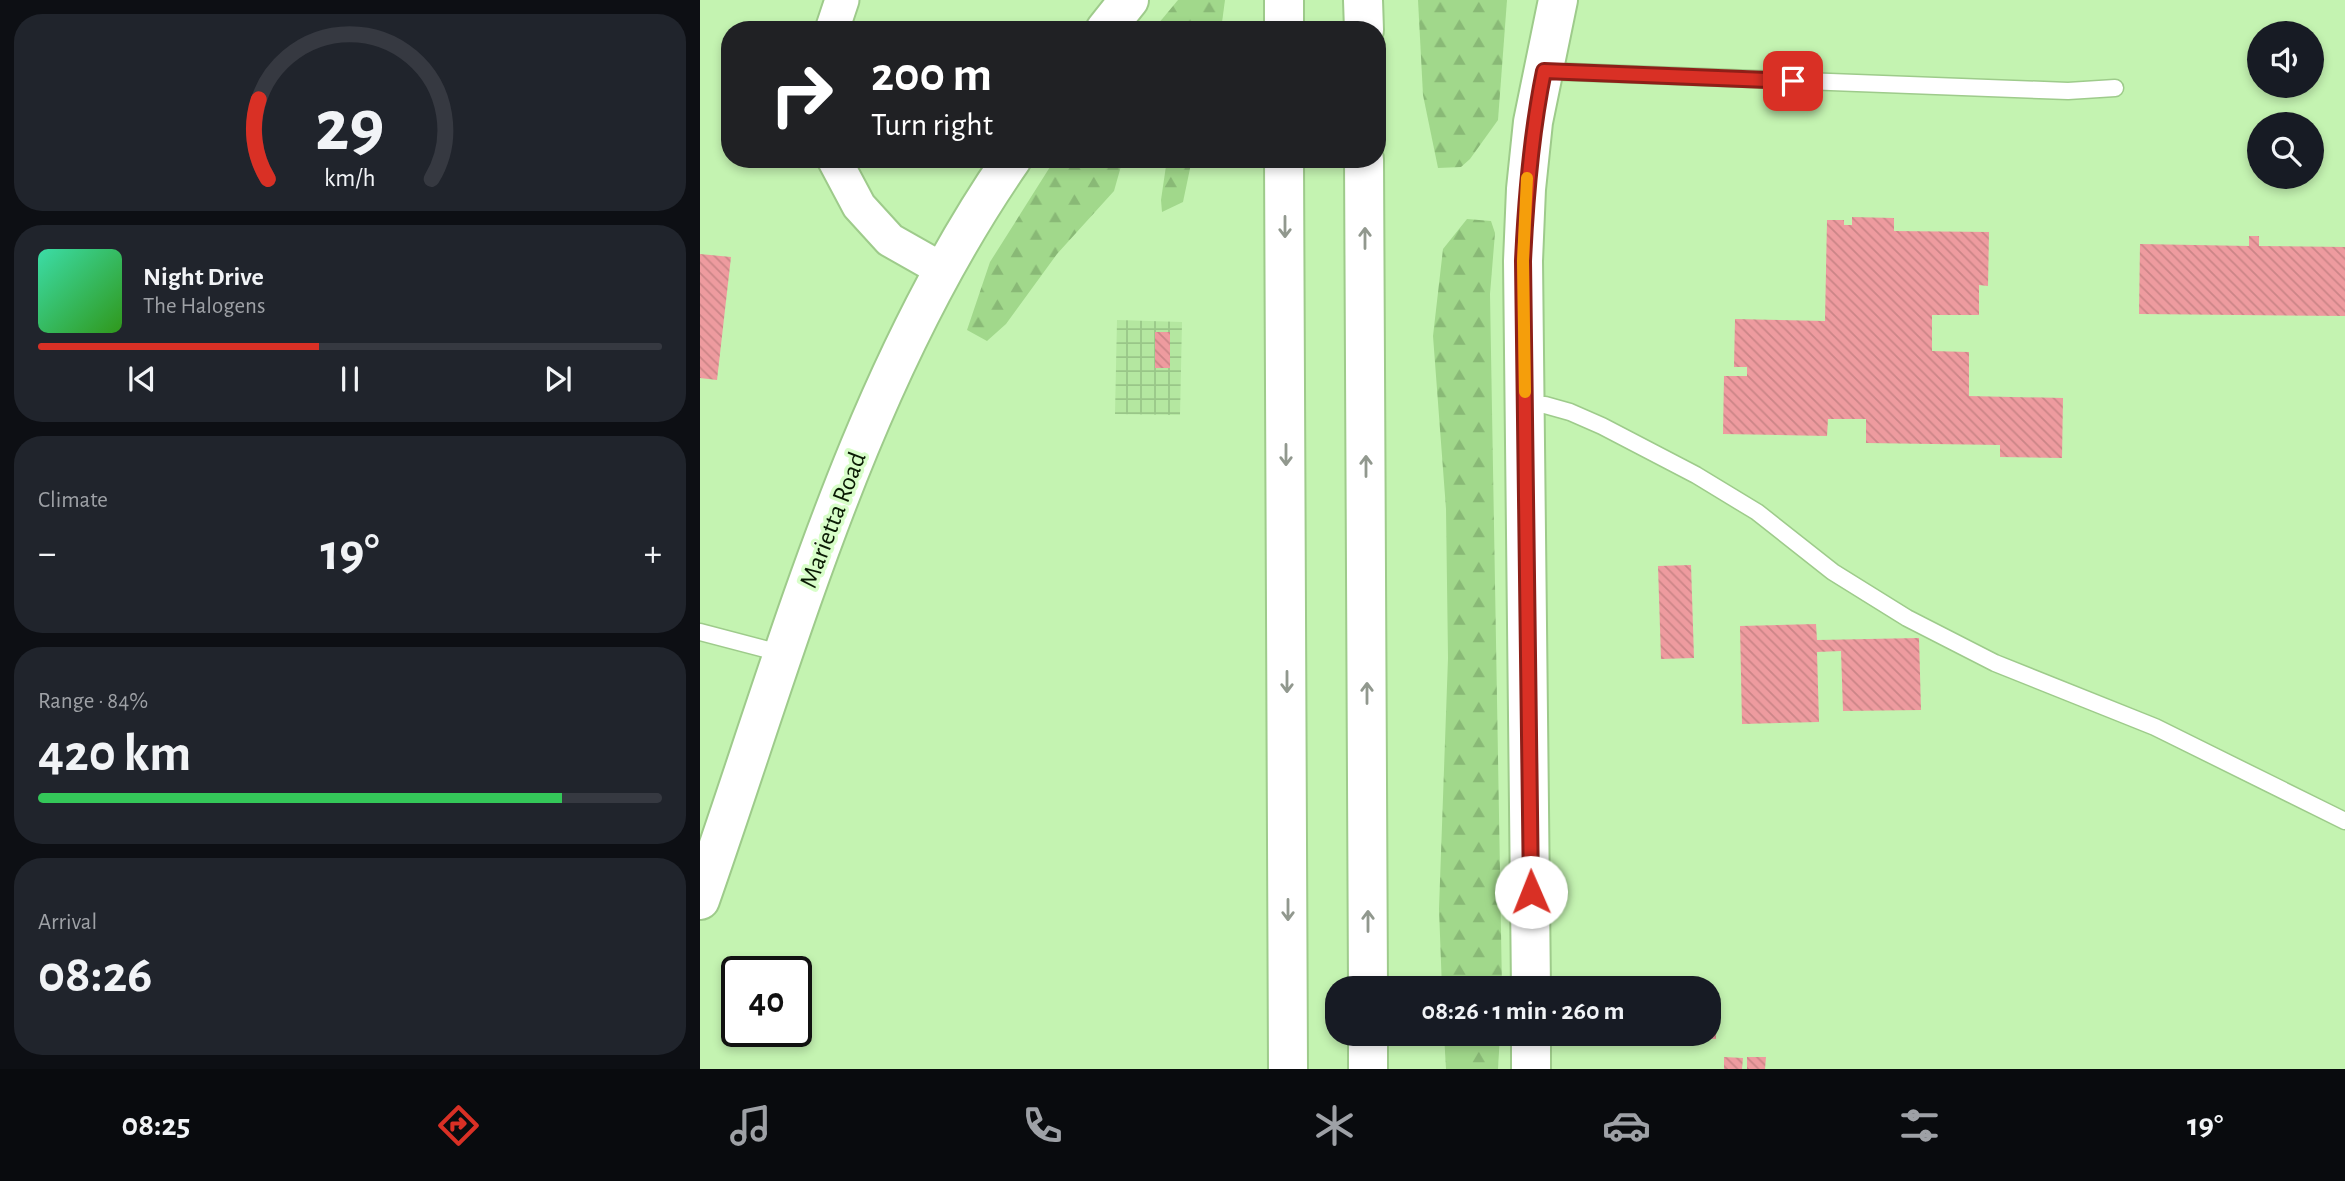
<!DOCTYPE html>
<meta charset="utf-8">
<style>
body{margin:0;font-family:"Alegreya Sans",sans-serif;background:#20242c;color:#f1f3f6;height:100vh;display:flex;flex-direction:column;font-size:26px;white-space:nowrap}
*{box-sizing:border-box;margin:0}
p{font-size:23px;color:#9ea1a6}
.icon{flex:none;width:38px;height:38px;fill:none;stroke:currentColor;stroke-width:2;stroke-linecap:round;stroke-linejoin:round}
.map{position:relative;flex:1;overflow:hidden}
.drawer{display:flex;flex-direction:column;gap:14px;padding:14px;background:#0d0f14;width:700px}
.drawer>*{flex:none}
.top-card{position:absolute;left:21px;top:21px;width:665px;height:147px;border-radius:28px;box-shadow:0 4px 10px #0003;background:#202124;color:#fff;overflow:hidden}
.tools{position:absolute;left:1547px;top:21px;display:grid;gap:14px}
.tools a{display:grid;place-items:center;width:77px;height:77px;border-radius:50%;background:#171b24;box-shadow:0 4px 10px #0003;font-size:35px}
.speed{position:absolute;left:21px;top:956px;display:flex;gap:14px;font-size:35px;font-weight:700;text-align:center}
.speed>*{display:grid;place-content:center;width:91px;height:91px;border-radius:50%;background:#171b24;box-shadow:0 4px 10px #0003;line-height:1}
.speed .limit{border:4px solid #111;border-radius:10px;background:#fff;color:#111}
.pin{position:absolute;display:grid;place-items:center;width:60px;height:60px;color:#fff;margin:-30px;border-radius:14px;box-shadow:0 4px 10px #0006}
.me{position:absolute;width:77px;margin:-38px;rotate:359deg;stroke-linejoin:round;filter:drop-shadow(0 0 5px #0008)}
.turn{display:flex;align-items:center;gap:24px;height:147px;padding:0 35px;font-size:32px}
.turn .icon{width:91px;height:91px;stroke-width:2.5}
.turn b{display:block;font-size:49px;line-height:60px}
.big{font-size:52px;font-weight:600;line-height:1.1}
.drawer .tile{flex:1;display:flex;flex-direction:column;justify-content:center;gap:10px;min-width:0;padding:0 24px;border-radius:28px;background:#20242c}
.drawer .dial{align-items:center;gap:0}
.dial svg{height:182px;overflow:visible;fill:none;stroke:#363941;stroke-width:7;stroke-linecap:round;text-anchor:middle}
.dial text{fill:#f1f3f6;stroke:none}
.song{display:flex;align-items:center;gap:21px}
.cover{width:84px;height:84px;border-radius:10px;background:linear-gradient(135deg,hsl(160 70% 55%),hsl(110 70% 35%))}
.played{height:7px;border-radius:4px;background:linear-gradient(90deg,#d93025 45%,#363941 45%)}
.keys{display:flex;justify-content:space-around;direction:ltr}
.heat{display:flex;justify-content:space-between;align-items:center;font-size:38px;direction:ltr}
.charge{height:10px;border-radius:5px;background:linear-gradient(90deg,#34c759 84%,#363941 0)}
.trip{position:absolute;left:625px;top:976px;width:396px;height:70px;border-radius:28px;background:#171b24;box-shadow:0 4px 10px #0003;font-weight:600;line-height:70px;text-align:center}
.menu{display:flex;height:112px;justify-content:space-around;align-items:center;background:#090b0e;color:#9ea1a6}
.menu .icon{width:49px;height:49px}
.menu .on{color:#d93025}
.menu b{font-size:32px;color:#f1f3f6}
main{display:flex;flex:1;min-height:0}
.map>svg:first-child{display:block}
.industrial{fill:url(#industrial-grid)}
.forest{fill:url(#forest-firs)}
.building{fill:url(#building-back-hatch)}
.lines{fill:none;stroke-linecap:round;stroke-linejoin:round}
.service-casing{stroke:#9ecb8b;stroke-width:19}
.minor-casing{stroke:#9ecb8b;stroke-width:37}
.tertiary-casing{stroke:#9ecb8b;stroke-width:42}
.motorway-casing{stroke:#9ecb8b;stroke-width:42}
.service{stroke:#fff;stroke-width:16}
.minor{stroke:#fff;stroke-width:33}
.tertiary{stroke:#fff;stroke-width:38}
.motorway{stroke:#fff;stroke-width:38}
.oneway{stroke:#91988e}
.route-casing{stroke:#8d1f18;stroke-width:18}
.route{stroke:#d93025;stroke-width:12}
.slow{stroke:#f59e0b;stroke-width:12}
.labels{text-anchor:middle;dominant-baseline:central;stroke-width:7;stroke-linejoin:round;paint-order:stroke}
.street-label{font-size:26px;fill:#0a1b04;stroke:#d8fec9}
</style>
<main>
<section class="drawer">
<div class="tile dial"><svg viewBox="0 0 100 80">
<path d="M14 69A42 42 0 1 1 86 69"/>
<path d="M14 69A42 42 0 0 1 10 34" stroke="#d93025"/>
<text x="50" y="56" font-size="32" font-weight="700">29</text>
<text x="50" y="72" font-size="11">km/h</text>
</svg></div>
<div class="tile">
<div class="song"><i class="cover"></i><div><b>Night Drive</b><p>The Halogens</p></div></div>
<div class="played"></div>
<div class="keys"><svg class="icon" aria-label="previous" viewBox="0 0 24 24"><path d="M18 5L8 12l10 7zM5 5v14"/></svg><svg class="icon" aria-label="pause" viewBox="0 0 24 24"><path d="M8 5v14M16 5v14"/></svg><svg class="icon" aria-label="next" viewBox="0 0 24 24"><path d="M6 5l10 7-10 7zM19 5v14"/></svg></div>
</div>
<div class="tile"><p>Climate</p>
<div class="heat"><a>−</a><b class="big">19°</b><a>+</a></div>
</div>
<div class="tile"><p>Range · 84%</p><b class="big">420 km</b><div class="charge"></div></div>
<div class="tile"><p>Arrival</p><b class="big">08:26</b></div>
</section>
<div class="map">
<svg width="1645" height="1069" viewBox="0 0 1645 1069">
<defs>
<pattern id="industrial-grid" width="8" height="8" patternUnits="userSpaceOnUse" patternTransform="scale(1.75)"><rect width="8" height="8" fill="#b4e7a0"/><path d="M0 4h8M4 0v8" fill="none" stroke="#99c688"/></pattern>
<pattern id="forest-firs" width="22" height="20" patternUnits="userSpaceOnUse" patternTransform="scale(1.75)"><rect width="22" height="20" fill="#a1d88b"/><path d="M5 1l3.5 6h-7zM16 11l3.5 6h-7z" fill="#89b976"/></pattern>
<pattern id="building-back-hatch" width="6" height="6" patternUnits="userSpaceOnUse" patternTransform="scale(1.75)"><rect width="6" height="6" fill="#ee9b9f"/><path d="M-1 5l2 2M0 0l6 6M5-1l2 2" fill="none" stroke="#cb8587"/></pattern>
</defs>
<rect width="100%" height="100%" fill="#c4f3b1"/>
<polygon class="industrial" points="417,320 482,322 480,415 415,414"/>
<g class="forest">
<polygon points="478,0 525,0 521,30 453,30"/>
<polygon points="718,0 807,0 798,120 770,159 761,167 738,168 723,95"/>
<polygon points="355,159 423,159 414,191 357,254 306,324 287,341 267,330 290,262"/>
<polygon points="467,159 492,159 483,202 462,212 461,200"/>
<polygon points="767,219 791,221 795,233 790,294 802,989 742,989 739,909 748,658 746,509 733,336 743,249"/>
<polygon points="744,1034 800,1034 798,1069 746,1069"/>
</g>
<g class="building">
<polygon points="1152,217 1194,218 1194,231 1289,232 1288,286 1279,285 1279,315 1232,315 1232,351 1269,352 1269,396 1363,398 1362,458 1300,457 1300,445 1166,443 1166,419 1128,419 1127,436 1023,434 1024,376 1047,376 1047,367 1034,367 1035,319 1125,321 1127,220 1144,220 1144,225 1152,225"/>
<polygon points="1549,236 1559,236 1559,246 1645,247 1645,316 1439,314 1440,244 1549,246"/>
<polygon points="0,254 31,257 17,380 0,378"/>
<rect x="455" y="332" width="15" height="36"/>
<polygon points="991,565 994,658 961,659 958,566"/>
<polygon points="1116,624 1117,640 1219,638 1221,710 1143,711 1141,651 1117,652 1119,722 1042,724 1040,626"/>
<polygon points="1008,990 1016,990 1016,1039 979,1039 979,1034 1008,1034"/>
<polygon points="1024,1057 1043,1058 1042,1069 1024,1069"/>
<polygon points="1047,1057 1066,1057 1065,1069 1047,1069"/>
</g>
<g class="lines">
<g class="service-casing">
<g id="service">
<polyline points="844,71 1368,91 1415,88"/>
<polyline points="825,405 845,405 870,412 902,426 996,475 1057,512 1133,572 1207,618 1295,663 1455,727 1645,821"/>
<polyline points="0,632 84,654"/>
</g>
</g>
<g class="minor-casing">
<g id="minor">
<polyline points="132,30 142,0"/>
<polyline points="134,159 159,206 190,240 243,270"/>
</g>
</g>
<g class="tertiary-casing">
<g id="tertiary">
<polyline points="405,30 429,0"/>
<path d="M0,900C88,649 158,381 312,159"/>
<polyline points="831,989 823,261 826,189 833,122 858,0"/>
<polyline points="831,1069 831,1034"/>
</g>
</g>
<g class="motorway-casing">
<g id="motorway">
<polyline points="584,0 584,30"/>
<polyline points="663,0 664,30"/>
<polyline points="584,159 588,1069"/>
<polyline points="664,159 668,989"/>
<polyline points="668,1034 668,1069"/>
</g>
</g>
<use href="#service" class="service"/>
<use href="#minor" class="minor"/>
<use href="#tertiary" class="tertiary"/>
<use href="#motorway" class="motorway"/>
</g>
<defs><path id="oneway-shaft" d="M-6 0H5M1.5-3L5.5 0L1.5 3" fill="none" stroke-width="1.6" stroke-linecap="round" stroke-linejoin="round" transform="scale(1.75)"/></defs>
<g class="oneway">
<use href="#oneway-shaft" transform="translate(585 227) rotate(90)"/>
<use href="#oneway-shaft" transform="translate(665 238) rotate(-90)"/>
<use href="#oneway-shaft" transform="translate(586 455) rotate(90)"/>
<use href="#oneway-shaft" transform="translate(666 466) rotate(-90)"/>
<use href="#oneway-shaft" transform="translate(587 682) rotate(90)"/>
<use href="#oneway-shaft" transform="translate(667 693) rotate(-90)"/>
<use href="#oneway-shaft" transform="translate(588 910) rotate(90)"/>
<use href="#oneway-shaft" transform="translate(668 921) rotate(-90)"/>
</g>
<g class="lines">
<g class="route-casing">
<path id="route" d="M831,892L823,261C826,196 831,134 844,71L1093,81"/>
</g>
<use href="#route" class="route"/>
<polyline class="slow" points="825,392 823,261 827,178"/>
</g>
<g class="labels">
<g class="street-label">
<text transform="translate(133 520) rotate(-69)">Marietta Road</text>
</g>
</g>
</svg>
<div class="tools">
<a><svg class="icon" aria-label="sound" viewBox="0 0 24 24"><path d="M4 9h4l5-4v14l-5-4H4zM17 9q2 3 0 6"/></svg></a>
<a><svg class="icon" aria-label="search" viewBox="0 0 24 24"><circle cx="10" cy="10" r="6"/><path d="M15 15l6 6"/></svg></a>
</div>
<div class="speed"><div class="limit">40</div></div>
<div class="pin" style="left:1093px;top:81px;background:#d93025"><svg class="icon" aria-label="arrive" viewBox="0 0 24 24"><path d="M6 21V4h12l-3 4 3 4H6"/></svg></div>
<svg class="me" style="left:831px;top:892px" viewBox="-20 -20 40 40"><circle r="19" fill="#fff"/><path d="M0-13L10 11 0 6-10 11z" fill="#d93025"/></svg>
<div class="trip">08:26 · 1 min · 260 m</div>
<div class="top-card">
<div class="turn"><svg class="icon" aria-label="right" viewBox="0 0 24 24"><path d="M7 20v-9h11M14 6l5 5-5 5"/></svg><div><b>200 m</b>Turn right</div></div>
</div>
</div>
</main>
<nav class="menu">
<b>08:25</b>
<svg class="icon on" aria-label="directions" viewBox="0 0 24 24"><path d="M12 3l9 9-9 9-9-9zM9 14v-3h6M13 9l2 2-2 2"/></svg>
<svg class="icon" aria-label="music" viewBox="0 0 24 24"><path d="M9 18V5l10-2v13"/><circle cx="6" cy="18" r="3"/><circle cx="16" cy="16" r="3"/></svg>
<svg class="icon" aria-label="phone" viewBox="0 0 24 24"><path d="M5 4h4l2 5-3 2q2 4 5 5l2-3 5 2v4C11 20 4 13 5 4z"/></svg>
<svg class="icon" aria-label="climate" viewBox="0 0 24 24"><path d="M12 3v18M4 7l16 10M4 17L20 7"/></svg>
<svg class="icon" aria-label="car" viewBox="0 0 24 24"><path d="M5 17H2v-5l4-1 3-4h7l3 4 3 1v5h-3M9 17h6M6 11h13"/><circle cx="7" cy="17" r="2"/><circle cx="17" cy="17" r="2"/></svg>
<svg class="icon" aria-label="filters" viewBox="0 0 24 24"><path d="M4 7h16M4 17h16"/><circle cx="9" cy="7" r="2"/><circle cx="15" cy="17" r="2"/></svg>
<b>19°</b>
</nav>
